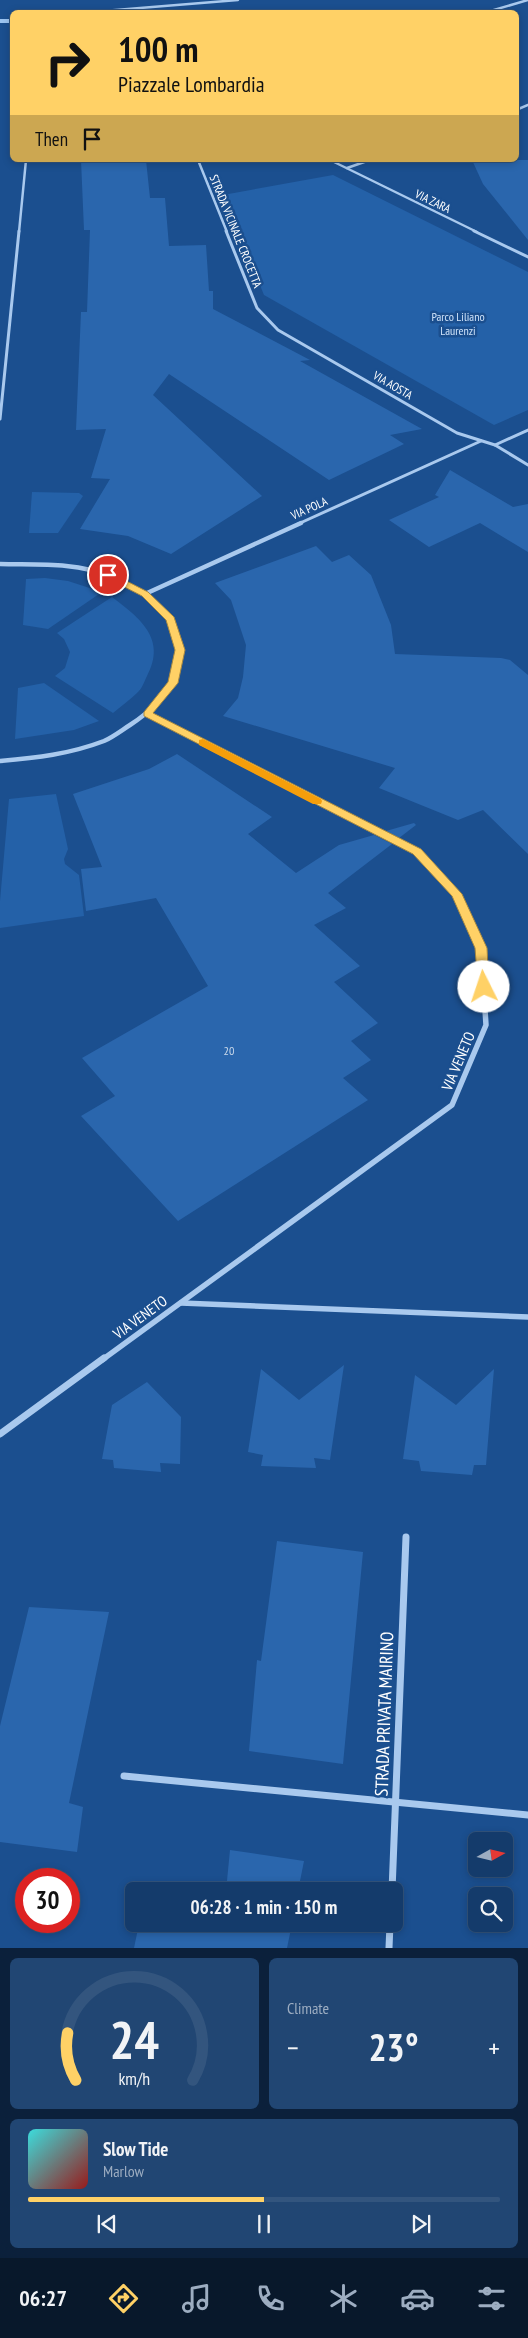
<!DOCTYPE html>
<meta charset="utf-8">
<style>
body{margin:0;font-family:"PT Sans Narrow",sans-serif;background:#214673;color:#f1f3f6;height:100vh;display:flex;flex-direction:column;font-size:19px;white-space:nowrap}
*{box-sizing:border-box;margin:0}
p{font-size:16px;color:#9dadc1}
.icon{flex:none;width:28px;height:28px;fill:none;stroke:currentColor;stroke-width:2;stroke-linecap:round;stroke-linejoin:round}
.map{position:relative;height:1948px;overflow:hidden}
.side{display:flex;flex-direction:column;gap:10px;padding:10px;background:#0b203b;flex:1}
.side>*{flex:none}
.hud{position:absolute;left:10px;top:10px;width:509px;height:152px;border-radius:8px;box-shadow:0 2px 8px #0003,0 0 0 1px #33557e;background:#ffd166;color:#111;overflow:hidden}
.needle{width:32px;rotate:82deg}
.controls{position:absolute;left:468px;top:1832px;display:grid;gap:10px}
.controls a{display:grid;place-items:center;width:45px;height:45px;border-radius:8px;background:#143b6b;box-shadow:0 2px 8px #0003,0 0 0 1px #33557e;font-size:25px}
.speed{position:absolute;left:15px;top:1868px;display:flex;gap:10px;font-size:25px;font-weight:700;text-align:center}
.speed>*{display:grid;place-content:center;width:65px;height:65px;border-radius:50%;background:#143b6b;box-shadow:0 2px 8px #0003,0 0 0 1px #33557e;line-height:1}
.speed .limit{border:8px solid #d22;background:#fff;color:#111}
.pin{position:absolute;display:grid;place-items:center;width:42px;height:42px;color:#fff;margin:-21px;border:2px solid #fff;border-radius:50%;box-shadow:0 1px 5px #0007}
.me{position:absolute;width:55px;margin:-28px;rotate:356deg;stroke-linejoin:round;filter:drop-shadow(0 0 4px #0008)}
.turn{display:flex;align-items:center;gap:18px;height:105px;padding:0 25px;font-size:22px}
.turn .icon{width:65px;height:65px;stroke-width:2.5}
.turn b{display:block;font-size:35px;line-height:42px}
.then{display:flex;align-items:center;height:48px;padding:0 25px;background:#0003;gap:10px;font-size:19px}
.big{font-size:38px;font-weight:700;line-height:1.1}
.side .widget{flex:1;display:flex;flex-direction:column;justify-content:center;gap:8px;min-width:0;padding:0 18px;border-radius:8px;background:#214673}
.side .dial{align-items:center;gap:0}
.dial svg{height:130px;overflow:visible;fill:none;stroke:#33557e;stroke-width:7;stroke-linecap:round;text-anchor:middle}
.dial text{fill:#f1f3f6;stroke:none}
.song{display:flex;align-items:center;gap:15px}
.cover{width:60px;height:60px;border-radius:8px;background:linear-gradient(135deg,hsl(180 70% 55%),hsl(0 70% 35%))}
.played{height:5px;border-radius:2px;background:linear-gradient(90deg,#ffd166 50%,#33557e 50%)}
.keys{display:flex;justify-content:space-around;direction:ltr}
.heat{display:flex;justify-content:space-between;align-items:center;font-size:28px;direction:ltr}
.side .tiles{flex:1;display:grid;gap:10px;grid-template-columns:1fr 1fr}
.widget:last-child{grid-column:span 2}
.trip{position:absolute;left:125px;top:1882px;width:278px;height:50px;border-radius:8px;background:#143b6b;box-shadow:0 2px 8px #0003,0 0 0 1px #33557e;font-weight:700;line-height:50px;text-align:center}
.tabs{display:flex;height:80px;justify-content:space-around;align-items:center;background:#08182b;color:#9dadc1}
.tabs .icon{width:35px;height:35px}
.tabs .active{color:#ffd166}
.tabs b{font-size:22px;color:#f1f3f6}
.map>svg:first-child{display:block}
.green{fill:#2461a8}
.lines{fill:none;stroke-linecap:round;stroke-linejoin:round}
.stream{fill:#9cc4f0;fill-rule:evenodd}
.building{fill:#2a66ad}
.minor-far4{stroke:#a9c9ee;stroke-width:2.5}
.minor-far3{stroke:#a9c9ee;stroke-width:3}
.minor-far2{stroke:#a9c9ee;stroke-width:4.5}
.minor-far1{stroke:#a9c9ee;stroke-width:5.5}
.minor{stroke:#a9c9ee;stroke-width:7}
.route{fill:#ffd166;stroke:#a68842}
.slow{fill:#f59e0b}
.labels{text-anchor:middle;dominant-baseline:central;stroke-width:5;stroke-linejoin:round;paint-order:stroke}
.far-street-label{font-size:12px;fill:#fff;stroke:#1b4f8f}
.far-park-label{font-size:12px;fill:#cfe3fa;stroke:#1b4f8f}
.number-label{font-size:12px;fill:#cad9ea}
.street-label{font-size:15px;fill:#fff;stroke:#1b4f8f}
.near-street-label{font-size:18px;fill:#fff;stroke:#1b4f8f}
</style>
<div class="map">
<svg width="528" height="1948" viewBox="0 0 528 1948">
<rect width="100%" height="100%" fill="#1b4f8f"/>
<g class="green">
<polygon points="333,175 528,272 528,410 494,425 264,295 223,195"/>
<polygon points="32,492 79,493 83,496 58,533 29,533"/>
<polygon points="45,578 68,581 102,592 48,629 23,625 26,579"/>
<path d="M112,597C140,618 167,639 147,676C144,682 142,689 137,693C130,700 121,706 113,713L55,676L65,668L70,652L64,639L57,633Z"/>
<polygon points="44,683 99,721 74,730 15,739 18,688"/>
<polygon points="56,794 68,849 64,859 65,864 79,875 84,916 0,928 0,901 9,799"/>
</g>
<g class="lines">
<rect class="stream" x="0" y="19" width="12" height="4"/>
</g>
<g class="building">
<polygon points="81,160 146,160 150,198 165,198 169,246 206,245 209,291 213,291 213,309 310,360 300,361 422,429 390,435 404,444 329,480 169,374 153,395 262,496 171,554 128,536 80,529 110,479 91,478 106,429 76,430 81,312 87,312 90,230 84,230"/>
<polygon points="472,160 528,160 528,240 483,184"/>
<polygon points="450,470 513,507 528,504 528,552 480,523 429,547 389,520 439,497 435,495"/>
<polygon points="316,546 332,562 349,555 371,575 391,625 395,654 501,658 510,660 528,675 528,854 483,810 458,820 379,788 395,768 223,716 238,698 243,677 246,645 231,600 215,583"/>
<polygon points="177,754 272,817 248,834 296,873 339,845 374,835 392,844 328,893 346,908 314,925 360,966 334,982 378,1023 351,1041 371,1060 343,1078 368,1100 178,1221 81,1116 115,1096 82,1058 208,986 156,898 86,911 81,869 102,867 73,794 149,769"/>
<polygon points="414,823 416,825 399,838 386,831"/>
<polygon points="344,1365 330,1460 314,1458 316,1468 261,1466 263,1455 248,1452 261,1369 299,1400"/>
<polygon points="494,1369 486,1465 474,1465 472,1475 421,1471 419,1461 403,1459 415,1375 456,1405"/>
<polygon points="147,1382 181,1417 180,1464 160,1463 161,1472 114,1468 113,1460 102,1459 112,1405"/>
<polygon points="277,1541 363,1552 343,1764 249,1751 257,1660 261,1661"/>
<polygon points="29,1607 109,1612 69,1803 83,1807 77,1852 0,1842 0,1726"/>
<polygon points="230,1850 304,1861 298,1891 226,1891"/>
<polygon points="148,1882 208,1891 146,1891"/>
<polygon points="139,1924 292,1924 287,1948 134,1948"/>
</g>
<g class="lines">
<g class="minor-far4">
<polyline points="91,12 238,0"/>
<polyline points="487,12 528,0"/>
<polyline points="516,110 528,105"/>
<polyline points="198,160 227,232"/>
<polyline points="330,160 477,232"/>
<polyline points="347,168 370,160"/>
<polyline points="19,232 26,160"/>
</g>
<g class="minor-far3">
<polyline points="226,231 257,308 278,330 457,433 495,445 528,465"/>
<polyline points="474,231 528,257"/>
<polyline points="0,419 19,231"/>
<polyline points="495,445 528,430"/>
<polyline points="298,524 481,441"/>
</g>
<g class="minor-far2">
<path d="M0,564C36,565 76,562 109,576C129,584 160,601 170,620C193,662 166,702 130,725C122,730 113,737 104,741C70,754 36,758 0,761"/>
<polyline points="145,594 301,523"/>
<polyline points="147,714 417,852 456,893"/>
</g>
<g class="minor-far1">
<polyline points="181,1303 528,1317"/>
<polyline points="102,1360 452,1105 486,1025 481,948 455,892"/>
</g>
<g class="minor">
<polyline points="0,1434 104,1358"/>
<polyline points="124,1776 528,1815"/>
<polyline points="392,1891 406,1537"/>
<polyline points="389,1948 390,1924"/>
</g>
</g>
<polygon class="route" points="105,573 111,573 148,592 174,617 185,650 178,683 153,713 421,849 462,894 487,948 489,987 488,990 480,990 478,987 475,948 452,896 413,854 144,716 144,712 168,682 175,650 166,620 142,596 105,577"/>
<polygon class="slow" points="203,739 321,799 322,801 321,804 313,804 199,745 199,740"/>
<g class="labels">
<g class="far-street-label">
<text transform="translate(433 201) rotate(26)">VIA ZARA</text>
<text transform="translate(236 231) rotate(68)">STRADA VICINALE CROCETTA</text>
<text transform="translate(393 385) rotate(30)">VIA AOSTA</text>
<text transform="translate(309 508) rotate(-24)">VIA POLA</text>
</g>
<g class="far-park-label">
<text x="458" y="316">Parco Liliano<tspan x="458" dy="14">Laurenzi</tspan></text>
</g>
<g class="number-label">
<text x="229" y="1050">20</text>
</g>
<g class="street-label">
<text transform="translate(458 1061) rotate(-67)">VIA VENETO</text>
<text transform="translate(140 1317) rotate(-36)">VIA VENETO</text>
</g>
<g class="near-street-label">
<text transform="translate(384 1714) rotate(-88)">STRADA PRIVATA MAIRINO</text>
</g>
</g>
</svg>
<div class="controls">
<a><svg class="needle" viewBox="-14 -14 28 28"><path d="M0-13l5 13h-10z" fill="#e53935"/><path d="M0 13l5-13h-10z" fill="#9dadc1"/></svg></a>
<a><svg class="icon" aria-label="search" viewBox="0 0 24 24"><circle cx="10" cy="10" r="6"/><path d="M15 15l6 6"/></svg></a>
</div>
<div class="speed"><div class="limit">30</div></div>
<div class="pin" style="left:108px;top:575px;background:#d93025"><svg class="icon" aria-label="arrive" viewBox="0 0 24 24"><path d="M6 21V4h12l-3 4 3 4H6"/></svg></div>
<svg class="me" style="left:484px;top:987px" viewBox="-20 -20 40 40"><circle r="19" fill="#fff"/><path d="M0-13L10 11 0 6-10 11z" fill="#ffd166"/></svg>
<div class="trip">06:28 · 1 min · 150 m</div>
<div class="hud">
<div class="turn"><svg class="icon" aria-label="right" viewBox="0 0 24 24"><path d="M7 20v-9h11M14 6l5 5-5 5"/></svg><div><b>100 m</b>Piazzale Lombardia</div></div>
<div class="then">Then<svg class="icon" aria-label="arrive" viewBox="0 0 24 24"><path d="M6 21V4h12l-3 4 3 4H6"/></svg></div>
</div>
</div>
<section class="side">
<div class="tiles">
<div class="widget dial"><svg viewBox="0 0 100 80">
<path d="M14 69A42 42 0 1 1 86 69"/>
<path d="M14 69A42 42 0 0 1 9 40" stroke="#ffd166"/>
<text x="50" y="56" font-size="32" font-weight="700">24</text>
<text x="50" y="72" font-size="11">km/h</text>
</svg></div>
<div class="widget"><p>Climate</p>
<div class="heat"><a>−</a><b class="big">23°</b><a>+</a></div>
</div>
<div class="widget">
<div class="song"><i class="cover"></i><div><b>Slow Tide</b><p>Marlow</p></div></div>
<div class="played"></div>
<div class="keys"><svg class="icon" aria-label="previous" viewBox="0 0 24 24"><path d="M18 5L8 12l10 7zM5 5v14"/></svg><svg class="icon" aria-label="pause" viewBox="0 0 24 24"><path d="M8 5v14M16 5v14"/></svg><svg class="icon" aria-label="next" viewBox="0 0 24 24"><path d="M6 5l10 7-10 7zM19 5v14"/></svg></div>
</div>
</div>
</section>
<nav class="tabs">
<b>06:27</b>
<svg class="icon active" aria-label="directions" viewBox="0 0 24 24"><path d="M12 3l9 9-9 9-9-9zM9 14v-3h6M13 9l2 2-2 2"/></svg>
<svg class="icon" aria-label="music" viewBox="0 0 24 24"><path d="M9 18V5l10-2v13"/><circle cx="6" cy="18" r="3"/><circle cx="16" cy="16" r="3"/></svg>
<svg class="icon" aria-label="phone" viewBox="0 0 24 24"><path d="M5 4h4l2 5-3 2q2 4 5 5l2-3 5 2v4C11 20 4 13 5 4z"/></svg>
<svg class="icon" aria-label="climate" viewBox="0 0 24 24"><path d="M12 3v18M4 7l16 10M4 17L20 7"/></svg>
<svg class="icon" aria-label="car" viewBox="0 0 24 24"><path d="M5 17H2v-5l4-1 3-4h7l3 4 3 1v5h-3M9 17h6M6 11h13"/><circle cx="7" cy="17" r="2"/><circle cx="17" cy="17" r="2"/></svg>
<svg class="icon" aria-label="filters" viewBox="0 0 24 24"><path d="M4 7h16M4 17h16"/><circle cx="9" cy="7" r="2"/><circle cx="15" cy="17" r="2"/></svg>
</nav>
